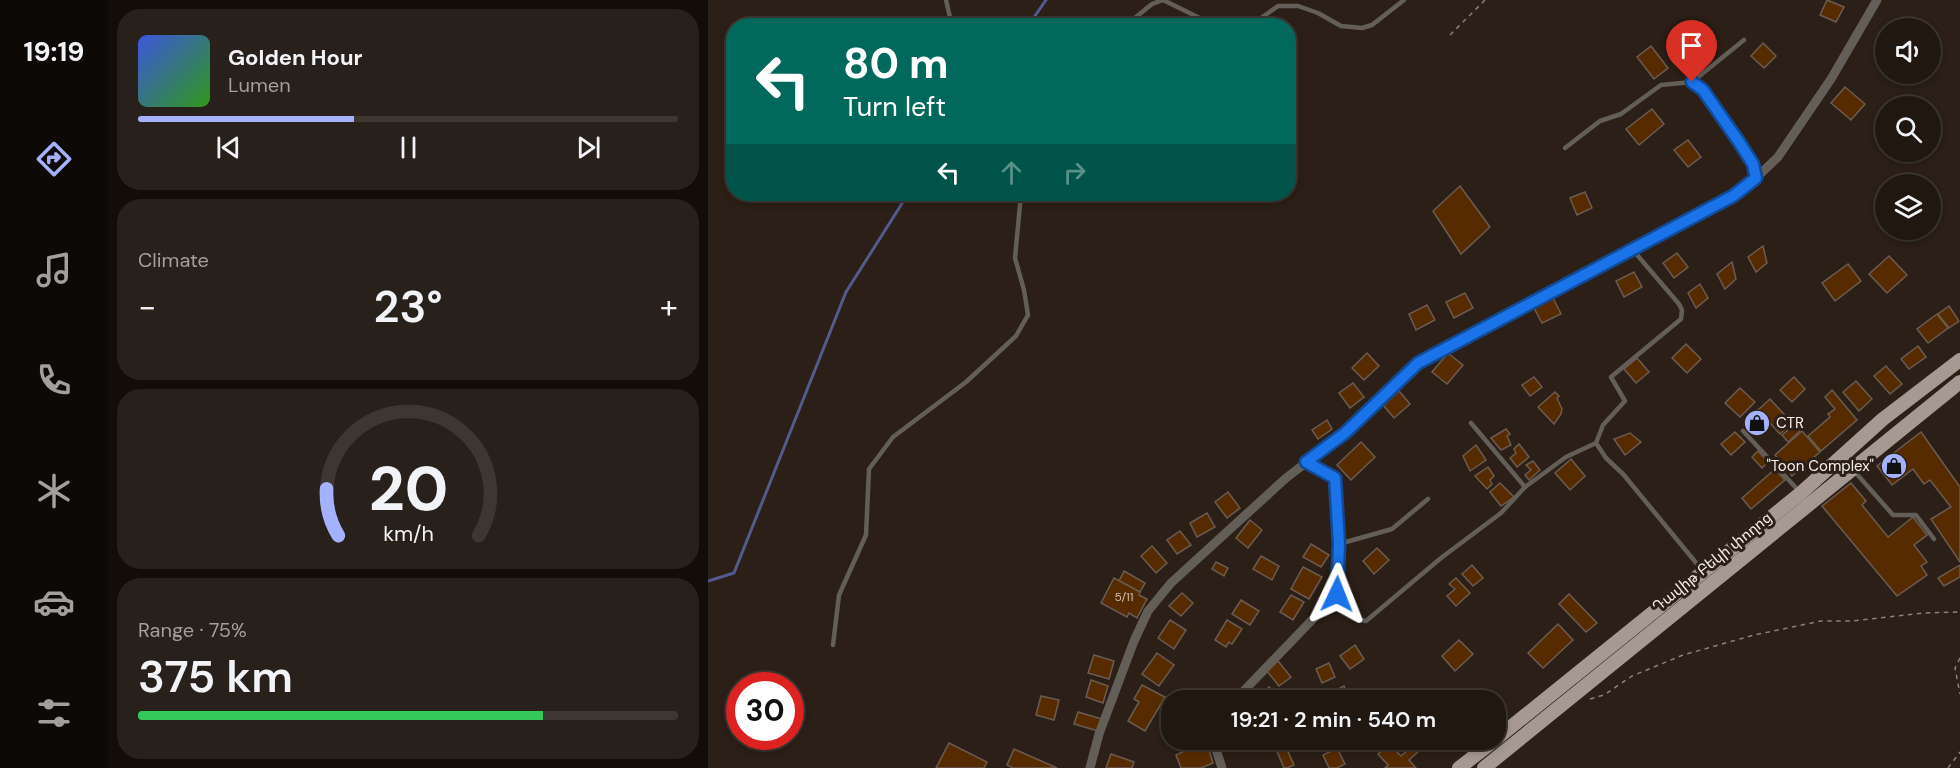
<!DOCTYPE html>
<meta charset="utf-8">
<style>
body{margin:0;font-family:"DM Sans","Noto Sans Armenian",sans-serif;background:#28201a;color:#f1f3f6;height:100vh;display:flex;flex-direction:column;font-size:22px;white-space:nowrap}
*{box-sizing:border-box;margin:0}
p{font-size:20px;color:#a29f9f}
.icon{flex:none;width:33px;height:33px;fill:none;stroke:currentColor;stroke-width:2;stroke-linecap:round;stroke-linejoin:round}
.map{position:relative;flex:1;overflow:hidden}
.sheet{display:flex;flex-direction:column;gap:9px;padding:9px;background:#120d09;width:600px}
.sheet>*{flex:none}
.banner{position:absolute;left:18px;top:18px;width:570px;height:183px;border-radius:24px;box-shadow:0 3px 9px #0003,0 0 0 2px #3d3631;background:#00695c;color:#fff;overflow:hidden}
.controls{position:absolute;left:1167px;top:18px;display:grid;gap:12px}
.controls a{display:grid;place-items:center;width:66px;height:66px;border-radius:50%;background:#201711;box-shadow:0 3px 9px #0003,0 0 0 2px #3d3631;font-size:30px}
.speed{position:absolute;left:18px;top:672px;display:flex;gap:12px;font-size:30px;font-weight:700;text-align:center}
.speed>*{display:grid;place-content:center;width:78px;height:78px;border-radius:50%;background:#201711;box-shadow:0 3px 9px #0003,0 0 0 2px #3d3631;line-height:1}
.speed .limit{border:9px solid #d22;background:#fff;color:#111}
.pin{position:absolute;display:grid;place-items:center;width:51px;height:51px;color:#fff;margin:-62px -26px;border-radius:50% 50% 50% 0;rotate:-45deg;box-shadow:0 0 6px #0007}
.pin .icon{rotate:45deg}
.me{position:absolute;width:66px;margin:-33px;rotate:2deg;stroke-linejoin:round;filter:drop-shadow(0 0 4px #0008)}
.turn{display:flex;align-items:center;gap:21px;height:126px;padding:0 18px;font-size:27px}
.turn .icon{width:78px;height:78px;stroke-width:2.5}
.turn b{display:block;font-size:42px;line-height:51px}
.lanes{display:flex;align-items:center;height:57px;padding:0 18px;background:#0003;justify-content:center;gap:30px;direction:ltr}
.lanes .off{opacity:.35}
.big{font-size:45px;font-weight:600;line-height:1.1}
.sheet .card{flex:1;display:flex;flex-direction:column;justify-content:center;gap:9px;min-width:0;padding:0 21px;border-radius:24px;background:#28201a}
.sheet .dial{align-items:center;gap:0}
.dial svg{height:156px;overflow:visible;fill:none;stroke:#3d3631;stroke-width:7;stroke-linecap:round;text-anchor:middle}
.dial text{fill:#f1f3f6;stroke:none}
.song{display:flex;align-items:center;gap:18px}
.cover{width:72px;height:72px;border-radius:9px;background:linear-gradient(135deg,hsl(230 70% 55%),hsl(110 70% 35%))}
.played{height:6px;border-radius:3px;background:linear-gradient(90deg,#a5b1fc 40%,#3d3631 40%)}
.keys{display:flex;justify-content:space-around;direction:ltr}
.heat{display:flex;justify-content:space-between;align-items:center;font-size:33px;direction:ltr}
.charge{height:9px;border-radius:4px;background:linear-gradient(90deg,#34c759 75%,#3d3631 0)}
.trip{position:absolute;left:453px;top:690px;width:345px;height:60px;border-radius:24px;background:#201711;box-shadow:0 3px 9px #0003,0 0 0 2px #3d3631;font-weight:600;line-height:60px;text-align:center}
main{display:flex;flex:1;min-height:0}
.tabs{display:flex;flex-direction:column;width:108px;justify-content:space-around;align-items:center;background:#0d0907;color:#a29f9f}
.tabs .icon{width:42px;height:42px}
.tabs .current{color:#a5b1fc}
.tabs b{font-size:27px;color:#f1f3f6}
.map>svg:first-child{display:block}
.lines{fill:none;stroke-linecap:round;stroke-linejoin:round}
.stream{stroke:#535a8e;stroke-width:3}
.building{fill:#572b00;stroke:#6a5c53;stroke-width:1.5}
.path{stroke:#8c817a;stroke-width:1.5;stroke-dasharray:4.5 4.5;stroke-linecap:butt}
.lane{stroke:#645e59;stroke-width:4.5}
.street{stroke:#645e59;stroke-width:9}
.primary{stroke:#a69991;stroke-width:14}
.route-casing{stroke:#114b97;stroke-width:15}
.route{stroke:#1a73e8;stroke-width:10}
.labels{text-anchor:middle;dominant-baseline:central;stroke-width:6;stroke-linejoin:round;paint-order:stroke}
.number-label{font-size:12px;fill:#cebcad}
.poi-label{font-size:15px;fill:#f5ede7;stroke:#2b1f17;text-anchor:start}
.street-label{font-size:15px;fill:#f5ede7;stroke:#2b1f17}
</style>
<main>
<nav class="tabs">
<b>19:19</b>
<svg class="icon current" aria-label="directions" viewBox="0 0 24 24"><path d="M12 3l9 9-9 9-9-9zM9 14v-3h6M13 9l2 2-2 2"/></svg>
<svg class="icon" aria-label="music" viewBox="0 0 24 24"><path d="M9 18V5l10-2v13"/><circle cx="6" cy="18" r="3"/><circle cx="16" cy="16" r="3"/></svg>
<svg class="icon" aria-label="phone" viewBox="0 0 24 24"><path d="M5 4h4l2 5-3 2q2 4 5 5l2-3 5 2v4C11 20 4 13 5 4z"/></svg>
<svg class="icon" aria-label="climate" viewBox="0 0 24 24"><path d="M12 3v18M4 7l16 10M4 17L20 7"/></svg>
<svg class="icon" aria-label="car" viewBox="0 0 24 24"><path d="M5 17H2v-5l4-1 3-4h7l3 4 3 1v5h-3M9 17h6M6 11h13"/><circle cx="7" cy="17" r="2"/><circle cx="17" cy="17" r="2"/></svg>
<svg class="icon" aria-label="filters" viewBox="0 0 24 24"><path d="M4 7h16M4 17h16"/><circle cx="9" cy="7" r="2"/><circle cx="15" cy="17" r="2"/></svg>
</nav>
<section class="sheet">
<div class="card">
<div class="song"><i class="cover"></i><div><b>Golden Hour</b><p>Lumen</p></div></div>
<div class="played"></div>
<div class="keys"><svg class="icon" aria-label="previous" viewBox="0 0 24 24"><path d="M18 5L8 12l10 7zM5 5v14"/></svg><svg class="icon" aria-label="pause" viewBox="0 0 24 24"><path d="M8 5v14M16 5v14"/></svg><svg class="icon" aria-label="next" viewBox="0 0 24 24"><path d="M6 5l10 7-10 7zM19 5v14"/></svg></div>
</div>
<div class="card"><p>Climate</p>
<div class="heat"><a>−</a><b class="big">23°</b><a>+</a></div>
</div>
<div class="card dial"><svg viewBox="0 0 100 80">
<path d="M14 69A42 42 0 1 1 86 69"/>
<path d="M14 69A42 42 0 0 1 8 45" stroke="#a5b1fc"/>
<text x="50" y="56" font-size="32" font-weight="700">20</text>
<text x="50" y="72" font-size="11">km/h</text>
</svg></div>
<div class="card"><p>Range · 75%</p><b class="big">375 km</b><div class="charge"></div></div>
</section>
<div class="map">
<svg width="1252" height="768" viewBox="0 0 1252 768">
<rect width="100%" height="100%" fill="#2b1f17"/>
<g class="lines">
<g class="stream">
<polyline points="320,26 338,0"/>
<polyline points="0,581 26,573 138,292 200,194"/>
</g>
</g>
<g class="building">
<polygon points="1119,0 1136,7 1128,22 1112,15"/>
<polygon points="983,32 995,46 980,58 968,44"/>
<polygon points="1055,43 1068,56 1056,68 1043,56"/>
<polygon points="943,46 960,68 946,79 929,57"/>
<polygon points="1137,87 1157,104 1143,120 1123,103"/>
<polygon points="944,109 956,124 931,145 918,129"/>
<polygon points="980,140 993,157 980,167 966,150"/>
<polygon points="752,186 782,227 753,254 725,211"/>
<polygon points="877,192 884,208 869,215 862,198"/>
<polygon points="1055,246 1059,263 1048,272 1040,257"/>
<polygon points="969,253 980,267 966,278 955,263"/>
<polygon points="1181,256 1199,275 1179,293 1161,274"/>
<polygon points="1024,262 1028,279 1017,289 1009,274"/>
<polygon points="1140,264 1153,281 1127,301 1114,283"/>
<polygon points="926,272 934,287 916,297 908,281"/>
<polygon points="992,284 1000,298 988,308 980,293"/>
<polygon points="757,293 765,308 746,318 738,302"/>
<polygon points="845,298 853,314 834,323 826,308"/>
<polygon points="719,305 727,320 708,330 701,314"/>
<polygon points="1241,306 1251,321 1241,328 1230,314"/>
<polygon points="1229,314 1240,328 1220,343 1209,329"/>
<polygon points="978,344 993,359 979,373 964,358"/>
<polygon points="1210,346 1218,357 1201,369 1193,359"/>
<polygon points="659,353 671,366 656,380 644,368"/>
<polygon points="740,353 755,365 739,384 724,372"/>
<polygon points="929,358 941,372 928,383 916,369"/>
<polygon points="1178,366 1194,384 1182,394 1166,376"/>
<polygon points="826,377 834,387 822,396 814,385"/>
<polygon points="1086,377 1097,389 1084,402 1072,390"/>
<polygon points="1148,381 1164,399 1151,411 1135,392"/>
<polygon points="645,383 656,397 642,408 631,393"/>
<polygon points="1032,388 1047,402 1032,417 1017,403"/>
<polygon points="1124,390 1149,420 1113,451 1100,436 1122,417 1120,414 1127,409 1117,397"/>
<polygon points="691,391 702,404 686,418 675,405"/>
<polygon points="847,392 851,396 849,398 854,409 853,414 846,424 830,407"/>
<polygon points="1062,399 1084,423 1072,434 1050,410"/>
<polygon points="1050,410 1057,417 1042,431 1036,424"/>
<polygon points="619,420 624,429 610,439 604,430"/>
<polygon points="1087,424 1092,431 1080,442 1074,435"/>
<polygon points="798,429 802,434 799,436 803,445 793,450 783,438"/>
<polygon points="1094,431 1112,452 1084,476 1067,455"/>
<polygon points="1027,432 1037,442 1023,455 1013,444"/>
<polygon points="1213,432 1252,487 1252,562 1223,519 1243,507 1222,480 1216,484 1205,469 1184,485 1169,466"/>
<polygon points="922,433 933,442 917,455 906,439"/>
<polygon points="653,442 667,457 643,480 629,465"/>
<polygon points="811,444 821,457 809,467 802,458 808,453 806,449"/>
<polygon points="768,445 778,460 762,471 755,456"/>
<polygon points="1050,451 1060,462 1054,468 1044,457"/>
<polygon points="863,459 877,476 862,490 847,473"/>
<polygon points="825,461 832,470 821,480 817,475 823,470 818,465"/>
<polygon points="780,467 786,476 782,480 784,484 779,489 767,476"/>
<polygon points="1067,469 1077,480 1043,509 1034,498"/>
<polygon points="792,483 806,497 793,506 782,492"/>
<polygon points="1143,483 1158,501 1154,505 1180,537 1205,517 1219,535 1206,545 1219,562 1213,566 1219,575 1189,596 1114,506"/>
<polygon points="520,492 532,508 519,518 507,502"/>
<polygon points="499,513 507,527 489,537 482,523"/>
<polygon points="542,520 554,530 540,548 528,538"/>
<polygon points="472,531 483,545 469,554 459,540"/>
<polygon points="603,544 621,555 613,567 595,557"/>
<polygon points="444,546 459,563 448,573 433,556"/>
<polygon points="669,548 681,560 666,574 655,561"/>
<polygon points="553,556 571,566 564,580 545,569"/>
<polygon points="508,562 520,568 516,576 504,569"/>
<polygon points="764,565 775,578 765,586 754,574"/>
<polygon points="1252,565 1252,577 1236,586 1230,578"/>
<polygon points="595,567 614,577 601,599 583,589"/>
<polygon points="416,571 437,583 432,592 411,581"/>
<polygon points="406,578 432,592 431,595 439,599 429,618 421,613 419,617 393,603"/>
<polygon points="748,578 762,593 748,606 739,596 747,589 741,584"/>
<polygon points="474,593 485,603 473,616 461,606"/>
<polygon points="861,594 889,623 878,632 851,604"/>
<polygon points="583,595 596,602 585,620 572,612"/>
<polygon points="533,600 551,611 542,625 524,614"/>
<polygon points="462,620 478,630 466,649 450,638"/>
<polygon points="519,620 534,629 524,644 521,642 518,647 507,640"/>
<polygon points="850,624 865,640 835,668 820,653"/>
<polygon points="751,640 765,654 747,671 734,656"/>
<polygon points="647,645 656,659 642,669 632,656"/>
<polygon points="449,653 466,665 451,686 434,674"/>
<polygon points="386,655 406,661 401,679 380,673"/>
<polygon points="570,661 583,677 571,686 558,670"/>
<polygon points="621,663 627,677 614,683 608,669"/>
<polygon points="383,680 400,686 395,703 378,697"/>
<polygon points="434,685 457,697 437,731 420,721 431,702 426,699"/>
<polygon points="636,686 643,700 628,700 624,692"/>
<polygon points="561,687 572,698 569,700 547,700"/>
<polygon points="333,696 351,700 346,720 328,715"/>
<polygon points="370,712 394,719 390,731 366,724"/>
<polygon points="498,740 505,763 493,768 473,768 468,755"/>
<polygon points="586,740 603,740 604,743 590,749"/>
<polygon points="241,743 279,762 276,768 228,768"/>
<polygon points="708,743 713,749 701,760 708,768 677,768 680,765 670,754 681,744 693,756"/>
<polygon points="577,745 586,765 579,768 576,768 568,749"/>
<polygon points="629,748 637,764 629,768 621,768 615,755"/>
<polygon points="306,749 349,768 305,768 299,765"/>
<polygon points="403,754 426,762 424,768 398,768"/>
</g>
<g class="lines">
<g class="path">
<polyline points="742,35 777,0"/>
<polyline points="1252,658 1247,668 1252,694"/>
<polyline points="882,699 896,695 924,676 975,655 1046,635 1113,621 1145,621 1215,613 1252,612"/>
<polyline points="1240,768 1252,752"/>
</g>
<g class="lane">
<polyline points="238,0 244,26"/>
<polyline points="455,0 508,26"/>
<polyline points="417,26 444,4 455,0"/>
<polyline points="542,26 570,6 590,6 610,13 633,26 654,28 664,25 696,0"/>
<polyline points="984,82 1036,40"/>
<polyline points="857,148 892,121 913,114 953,85 984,82 995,90 1031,142 1045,164 1048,178"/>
<polyline points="924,249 971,304 974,310 973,319 903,377 917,401 895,425 888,443 898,458 915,474 994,570"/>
<polyline points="763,423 817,487 858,457 888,443"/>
<polyline points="1035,431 1091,491"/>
<polyline points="1147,472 1185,515 1208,515 1226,539"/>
<polyline points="631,544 684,529 720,499"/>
<path d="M629,594C635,610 639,619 658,621L733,558L793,513L817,487"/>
<polyline points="125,645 131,595 158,535 161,469 185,437 258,382 308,336 320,315 316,290 307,258 313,194"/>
</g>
<g class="street">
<polyline points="527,700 629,594 631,544 627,478 598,462"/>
<polyline points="505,740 514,768"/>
<polyline points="382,768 391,734 426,641 440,611 463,583 578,478 637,433 710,362 1025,196 1048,178 1070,157 1123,79 1169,0"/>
</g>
<g class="primary">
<polyline points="788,739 1093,493 1175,419 1252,360"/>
<polyline points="751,768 787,740"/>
<polyline points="776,768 1252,382"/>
</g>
</g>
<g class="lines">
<g class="route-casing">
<polyline id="route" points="629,594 631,544 627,478 598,462 637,433 710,363 1025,196 1048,178 1045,164 1031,142 995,90 984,82"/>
</g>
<use href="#route" class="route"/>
</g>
<defs>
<g id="shop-disc" transform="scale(1.35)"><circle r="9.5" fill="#a5b1fc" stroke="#2b1f17"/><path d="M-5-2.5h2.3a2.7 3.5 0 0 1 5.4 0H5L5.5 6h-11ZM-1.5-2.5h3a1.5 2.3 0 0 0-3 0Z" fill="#111"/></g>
</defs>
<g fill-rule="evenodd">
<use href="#shop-disc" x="1049" y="423"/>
<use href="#shop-disc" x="1186" y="466"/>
</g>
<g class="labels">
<g class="number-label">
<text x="416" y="597">5/11</text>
</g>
<g class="poi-label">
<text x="1068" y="423">CTR</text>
<text x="1166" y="466" text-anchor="end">"Toon Complex"</text>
</g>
<g class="street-label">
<text transform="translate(1004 562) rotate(-39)">Դավիթ Բեկի փողոց</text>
</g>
</g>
</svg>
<div class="controls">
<a><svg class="icon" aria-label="sound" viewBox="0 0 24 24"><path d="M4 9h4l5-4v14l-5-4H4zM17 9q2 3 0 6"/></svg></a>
<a><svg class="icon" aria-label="search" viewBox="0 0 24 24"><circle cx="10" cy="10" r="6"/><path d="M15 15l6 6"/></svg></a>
<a><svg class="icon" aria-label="layers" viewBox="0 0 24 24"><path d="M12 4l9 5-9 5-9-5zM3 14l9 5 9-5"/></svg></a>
</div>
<div class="speed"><div class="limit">30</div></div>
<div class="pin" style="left:984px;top:82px;background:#d93025"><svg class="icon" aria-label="arrive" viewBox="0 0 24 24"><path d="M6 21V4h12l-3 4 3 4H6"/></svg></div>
<svg class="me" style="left:629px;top:594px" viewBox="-20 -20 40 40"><path d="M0-17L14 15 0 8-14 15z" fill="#1a73e8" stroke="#fff" stroke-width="4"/></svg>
<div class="trip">19:21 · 2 min · 540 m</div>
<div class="banner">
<div class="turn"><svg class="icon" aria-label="left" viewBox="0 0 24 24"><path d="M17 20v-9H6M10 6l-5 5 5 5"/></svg><div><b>80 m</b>Turn left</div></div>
<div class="lanes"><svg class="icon" aria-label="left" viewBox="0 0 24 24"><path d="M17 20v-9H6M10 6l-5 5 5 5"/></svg><svg class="icon off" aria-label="ahead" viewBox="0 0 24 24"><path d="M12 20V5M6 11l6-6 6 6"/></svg><svg class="icon off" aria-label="right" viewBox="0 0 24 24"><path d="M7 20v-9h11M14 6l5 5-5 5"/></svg></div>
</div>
</div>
</main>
